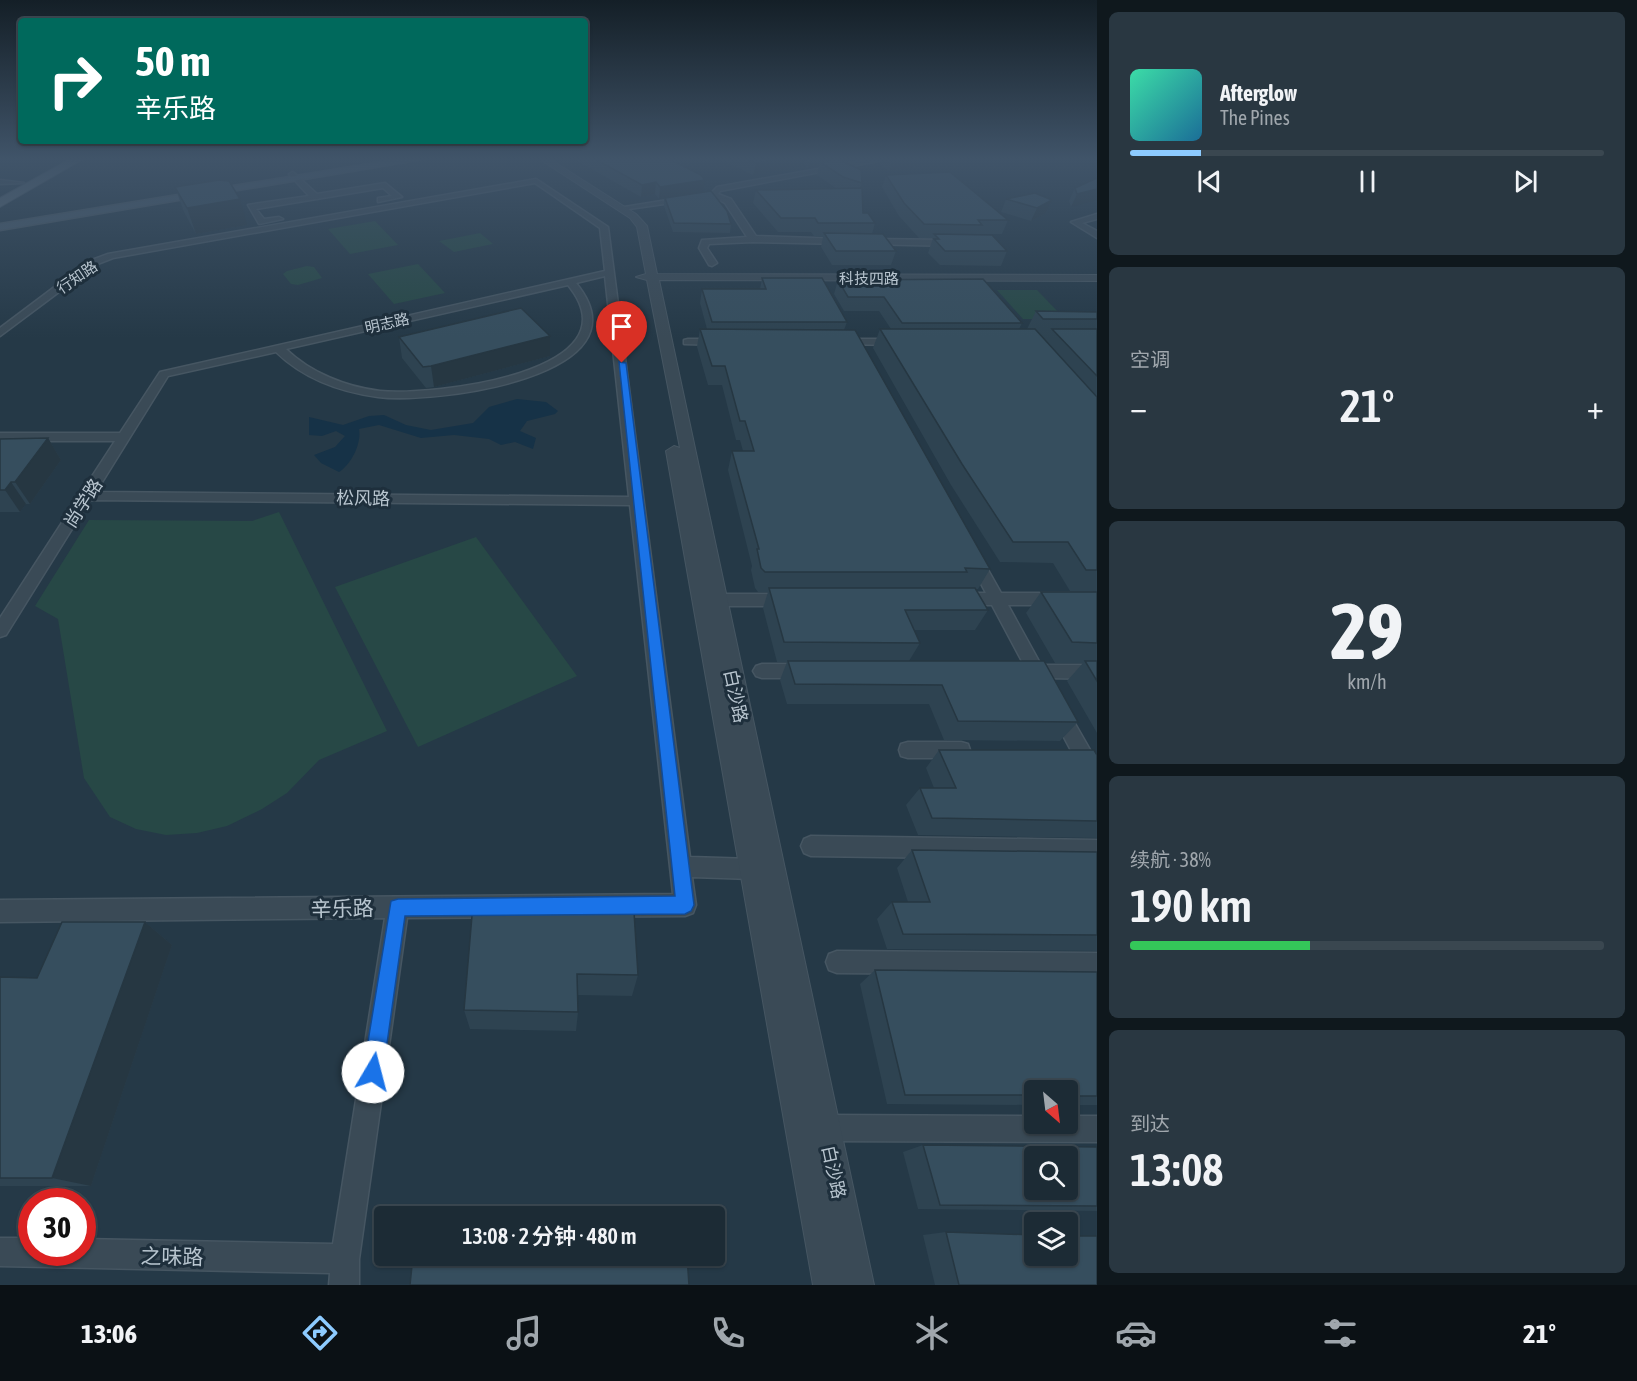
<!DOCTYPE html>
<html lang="zh">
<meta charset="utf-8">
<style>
body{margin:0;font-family:"Asap Condensed","Noto Sans SC",sans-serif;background:#293741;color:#f1f3f6;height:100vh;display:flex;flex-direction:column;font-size:22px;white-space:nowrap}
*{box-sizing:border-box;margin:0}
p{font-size:20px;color:#a0a7ad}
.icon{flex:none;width:33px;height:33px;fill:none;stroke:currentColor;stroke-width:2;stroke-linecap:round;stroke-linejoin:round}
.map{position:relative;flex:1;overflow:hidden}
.panel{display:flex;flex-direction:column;gap:12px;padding:12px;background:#0f181d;width:540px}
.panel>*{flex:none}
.top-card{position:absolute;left:18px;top:18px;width:570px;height:126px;border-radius:6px;box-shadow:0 2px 4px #0004,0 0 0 2px #3a4750;background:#00695c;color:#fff;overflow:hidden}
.needle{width:39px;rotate:152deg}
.buttons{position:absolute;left:1024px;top:1080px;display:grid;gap:12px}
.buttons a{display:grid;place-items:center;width:54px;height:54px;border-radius:6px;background:#1c2b35;box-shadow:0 2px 4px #0004,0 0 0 2px #3a4750;font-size:30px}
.speed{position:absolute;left:18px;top:1188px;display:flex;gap:12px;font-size:30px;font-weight:700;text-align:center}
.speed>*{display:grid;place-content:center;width:78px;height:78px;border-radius:50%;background:#1c2b35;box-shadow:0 2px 4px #0004,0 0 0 2px #3a4750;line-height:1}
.speed .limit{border:9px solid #d22;background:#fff;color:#111}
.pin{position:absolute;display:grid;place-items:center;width:51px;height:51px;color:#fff;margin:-62px -26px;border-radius:50% 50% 50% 0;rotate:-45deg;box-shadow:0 0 6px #0007}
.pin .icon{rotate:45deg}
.me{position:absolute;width:66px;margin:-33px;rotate:8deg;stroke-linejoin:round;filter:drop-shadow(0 0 4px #0008)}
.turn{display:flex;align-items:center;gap:21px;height:126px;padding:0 18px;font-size:27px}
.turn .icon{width:78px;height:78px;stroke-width:2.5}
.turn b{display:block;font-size:42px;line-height:51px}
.big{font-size:45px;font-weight:600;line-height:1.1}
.panel .widget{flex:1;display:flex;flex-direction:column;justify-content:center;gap:9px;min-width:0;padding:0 21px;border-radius:9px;background:#293741}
.panel .dial{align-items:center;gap:0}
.dial b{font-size:78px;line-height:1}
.song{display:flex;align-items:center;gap:18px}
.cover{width:72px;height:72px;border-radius:9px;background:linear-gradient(135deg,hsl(160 70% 55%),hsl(200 70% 35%))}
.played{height:6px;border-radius:3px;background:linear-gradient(90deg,#8dcbff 15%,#3a4750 15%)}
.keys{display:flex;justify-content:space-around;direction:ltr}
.heat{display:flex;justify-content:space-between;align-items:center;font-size:33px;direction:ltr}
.charge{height:9px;border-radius:4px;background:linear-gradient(90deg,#34c759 38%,#3a4750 0)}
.trip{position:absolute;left:374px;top:1206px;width:351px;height:60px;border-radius:6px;background:#1c2b35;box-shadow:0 2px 4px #0004,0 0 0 2px #3a4750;font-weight:600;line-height:60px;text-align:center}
.menu{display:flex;height:96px;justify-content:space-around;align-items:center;background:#0b1115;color:#a0a7ad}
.menu .icon{width:42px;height:42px}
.menu .on{color:#8dcbff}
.menu b{font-size:27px;color:#f1f3f6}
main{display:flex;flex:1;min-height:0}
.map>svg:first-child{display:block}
.green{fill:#274846}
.water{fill:#163247}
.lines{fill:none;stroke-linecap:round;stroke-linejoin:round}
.minor-casing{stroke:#465662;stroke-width:3}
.tertiary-casing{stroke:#465662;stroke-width:2}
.secondary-casing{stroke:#465662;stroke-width:3}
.primary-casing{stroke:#465662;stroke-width:2}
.minor{fill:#3a4a56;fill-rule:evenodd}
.tertiary{fill:#3a4a56;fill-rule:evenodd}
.secondary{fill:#475a6a;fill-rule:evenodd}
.primary{fill:#586976;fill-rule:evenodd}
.wall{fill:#2e4351}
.shaded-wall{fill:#263742}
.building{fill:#364e5e;stroke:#263742;stroke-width:1.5;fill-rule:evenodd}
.route{fill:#1a73e8;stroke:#114b97;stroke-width:1.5}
.labels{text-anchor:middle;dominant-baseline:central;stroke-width:6;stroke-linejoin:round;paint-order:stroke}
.far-street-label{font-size:15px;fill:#b8c5cf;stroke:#1e2f3c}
.street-label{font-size:18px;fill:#b8c5cf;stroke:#1e2f3c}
.near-street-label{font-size:21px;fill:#b8c5cf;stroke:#1e2f3c}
</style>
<main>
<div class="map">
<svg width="1097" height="1285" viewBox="0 0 1097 1285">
<rect width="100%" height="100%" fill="#253947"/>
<g class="green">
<polygon points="375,221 398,245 350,254 328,229"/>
<polygon points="480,233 493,244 454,252 439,241"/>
<polygon points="418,264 445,293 394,304 368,274"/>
<polygon points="307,266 314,267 322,278 298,285 291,284 283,274 287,271"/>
<polygon points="997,290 1037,290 1065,319 1023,319"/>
<polygon points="279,512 387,731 319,760 287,793 262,809 227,826 197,833 166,835 136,829 110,817 84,778 58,619 35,606 89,520 252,521"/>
<polygon points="476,537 577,676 418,747 335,587"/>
</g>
<path class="water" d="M517,399L546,402L558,411L555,414L527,421L520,431L536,438L533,449L515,442L501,445L489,439L454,435L421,438L379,425L359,429C362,443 351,465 339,472L321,463L314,455L335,447L345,436L336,431L322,436L309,435V417L343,425L369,416L384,415L406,425L431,430L473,423L489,407Z"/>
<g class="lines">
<g class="minor-casing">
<g id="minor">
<polygon points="879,158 894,158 720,191 718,194 731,199 756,236 846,239 847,241 843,244 753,242 709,244 707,248 717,263 712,266 709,265 699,248 702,240 747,237 725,203 713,197 622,210 618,208 711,193 717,187"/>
<polygon points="293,172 317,194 385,183 402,197 378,202 378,198 392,196 383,188 256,209 264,219 279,217 283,219 259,224 248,205 309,196 289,174"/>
<path d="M536,179L608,227L690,857L752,859L759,862L762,869L759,876L752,879L692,877L696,905L693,913L685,916L407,918L359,1259V1285H329L330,1273L0,1266V1238H32V1252H82V1239L333,1244L385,918L0,922V900L673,894L630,505L90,500L6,635L0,637V618L115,441H0V433H120L160,372L605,271L600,228L535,183L113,258L95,265L0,336V328L89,261L108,254ZM605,276L629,497L96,492L168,376L276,352C304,379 340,392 378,397C433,404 653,377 576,283ZM568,285C640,373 431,396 380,391C346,387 311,373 286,349Z"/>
<polygon points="0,180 24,183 0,184"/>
<polygon points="1097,214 1097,219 1082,223 1097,231 1097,238 1071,222"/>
<polygon points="868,239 954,240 958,243 954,246 865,244 864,242"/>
<polygon points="688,339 720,339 725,342 720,345 684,344 684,340"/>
<polygon points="839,339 897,339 902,342 897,345 835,344 834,342"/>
<polygon points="974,553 979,554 1001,593 1097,593 1097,605 1008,605 1041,665 1097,665 1097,679 1049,678 1047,685 1035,685 1031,678 1021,676 1018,671 1024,665 992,605 960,605 952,599 960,593 986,593 967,558"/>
<polygon points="705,594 787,594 795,600 787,606 705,606 697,600"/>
<polygon points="762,664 807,664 813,666 816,671 813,676 807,678 762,678 756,676 753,671 756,666"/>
<polygon points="1060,706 1066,708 1097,762 1097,788 1090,786 1051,713 1054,708"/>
<polygon points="908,742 961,742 968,744 970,750 968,756 961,758 908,758 901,756 899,750 901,744"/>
<polygon points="811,836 1097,840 1097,860 811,856 804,853 801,846 804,839"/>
<polygon points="837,951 1097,953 1097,975 837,973 829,970 826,962 829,954"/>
<polygon points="824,1115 1035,1116 1035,1124 1068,1124 1068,1116 1097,1116 1097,1142 824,1141 815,1137 811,1128 815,1119"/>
</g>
</g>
<g class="tertiary-casing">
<polygon id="tertiary" points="538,158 548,158 636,214 647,226 657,274 1097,275 1097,281 659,280 874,1285 813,1285 666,451 674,446 680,448 647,280 636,277 646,274 637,227 630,218"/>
</g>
<g class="secondary-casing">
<polygon id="secondary" points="406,158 429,158 0,230 0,224"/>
</g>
<g class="primary-casing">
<polygon id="primary" points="72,158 85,158 0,207 0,198"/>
</g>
<use href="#minor" class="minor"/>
<use href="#tertiary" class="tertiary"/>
<use href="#secondary" class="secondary"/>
<use href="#primary" class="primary"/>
</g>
<g class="wall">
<polygon points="572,158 833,158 823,161 822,162 862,183 860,188 863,213 875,223 872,234 896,251 891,265 832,265 821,247 823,237 814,236 811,232 778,232 753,203 756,190 837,189 817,175 819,166 808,168 804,165 753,175 719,159 681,165 668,159 703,192 731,224 730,233 673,232 664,206 664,198 659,199 655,194 641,197"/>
<polygon points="880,158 920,158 917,166 889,171 879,163"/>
<polygon points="886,175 1008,220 1002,234 978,234 978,235 1007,251 1001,266 940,265 928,253 933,238 919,238 899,216 882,187"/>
<polygon points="1097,178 1071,207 1069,201 1075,188"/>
<polygon points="175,187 247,225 196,234 184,212"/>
<polygon points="1006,199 1052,200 1046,213 1031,221 1001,212"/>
<polygon points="762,278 847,322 844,330 990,569 978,589 976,589 988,610 975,630 914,630 920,643 909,661 1078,722 1060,741 944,740 929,704 787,704 780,680 787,662 777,662 763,608 768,592 758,592 755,588 751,570 752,566 728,470 732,451 743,451 740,440 736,440 722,385 708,385 697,347 700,329 707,329 700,303 702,289 760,289"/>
<polygon points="838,280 1022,323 1019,329 1027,329 1036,311 1097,312 1097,733 1067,681 1083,663 1055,663 1026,613 1041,592 1093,592 1093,591 1070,591 1053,563 1000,562 951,485 873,348 880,329 891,329 879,311 844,311 834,294"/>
<polygon points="399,337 550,356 434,387 426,388 402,358"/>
<polygon points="48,438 61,460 30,504 26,504 20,512 0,512 0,439"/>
<polygon points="939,750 1097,755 1097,838 918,835 906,805 920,788 934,788 926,768"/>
<polygon points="912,850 1097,852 1097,951 887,949 877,919 892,902 908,902 897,868"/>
<polygon points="495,911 638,975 632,996 578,995 578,1012 576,1031 470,1029 464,1010"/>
<polygon points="145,922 172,945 91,1186 0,1186 0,977 37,978"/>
<polygon points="875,970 1097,972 1097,1105 1068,1105 1068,1090 1035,1090 1035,1105 887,1104 860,984"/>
<polygon points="923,1145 1097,1147 1097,1211 918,1209 903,1152"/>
<polygon points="946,1232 1097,1285 935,1285 923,1235"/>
</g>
<g class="shaded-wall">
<polygon points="682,158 719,158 681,165"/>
<polygon points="783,158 805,158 804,165 753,175 756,163"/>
<polygon points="811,158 833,158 823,161 822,164 820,162 819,166 808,168"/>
<polygon points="903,158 920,158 917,166 889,171 892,160"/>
<polygon points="705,180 703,192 659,199 660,187"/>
<polygon points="656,182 655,194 641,197 642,185"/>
<polygon points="1097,189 1097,200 1071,207 1077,194"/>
<polygon points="240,199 247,225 196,234 187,208"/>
<polygon points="1052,200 1046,213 1031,221 1037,208"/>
<polygon points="550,336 550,356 434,387 431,366"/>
<polygon points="48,438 61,460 30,504 15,482"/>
<polygon points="11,482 26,504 20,512 5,490"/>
<polygon points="145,922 172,945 91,1186 52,1178"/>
</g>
<g class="building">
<polygon points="593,158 667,158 701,175 705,180 660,187 656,182 642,185"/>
<polygon points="744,158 783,158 756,163"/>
<polygon points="890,158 903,158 892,160"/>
<polygon points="838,159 861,170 862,183 843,177 820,162"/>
<polygon points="950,172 1008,220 978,220 982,225 924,224 904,203 886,175"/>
<polygon points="1097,178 1097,189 1077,194 1075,188"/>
<polygon points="219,180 229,181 240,199 187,208 175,187"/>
<polygon points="862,188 863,213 868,213 875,223 818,223 815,218 781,218 756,190"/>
<polygon points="711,191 727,211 731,224 674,223 665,198"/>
<polygon points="1035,193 1052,200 1037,208 1006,199"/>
<polygon points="824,233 883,234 896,251 836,251"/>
<polygon points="934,234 992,235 1007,251 945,251 934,239 939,239"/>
<polygon points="762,278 822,278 847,322 712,322 702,289 766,289"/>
<polygon points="983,279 1022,323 902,323 884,297 848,297 838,280"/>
<polygon points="521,308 550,336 431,366 423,367 399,337"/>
<polygon points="1036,311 1097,312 1097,319 1043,319"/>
<polygon points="700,329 855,330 990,569 965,568 967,572 765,572 761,568 757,549 759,549 732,451 754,451 745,421 740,421 725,366 712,366"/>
<polygon points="880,329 1035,329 1097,397 1097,570 1086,570 1068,542 1013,542 962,464"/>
<polygon points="1052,329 1097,329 1097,376"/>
<polygon points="48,438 15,482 11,482 5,490 0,490 0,439"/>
<polygon points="769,588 975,588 988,610 905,610 920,643 784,642"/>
<polygon points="1041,592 1097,592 1097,643 1072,642"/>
<polygon points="788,661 1044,661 1078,722 958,721 942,685 795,684"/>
<polygon points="1085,661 1097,661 1097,681"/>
<polygon points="939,750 1094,750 1097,755 1097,821 932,818 920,788 956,788"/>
<polygon points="912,850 1097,852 1097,935 903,934 892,902 930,902"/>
<polygon points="473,904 494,904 493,911 634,912 638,975 577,974 578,1012 464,1010"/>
<polygon points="62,922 145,922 52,1178 0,1178 0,977 37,978"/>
<polygon points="875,970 1097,972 1097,1096 1068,1096 1068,1090 1035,1090 1035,1095 905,1095"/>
<path d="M923,1145L1097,1147V1206L940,1205ZM1035,1156H1068V1190H1035Z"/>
<polygon points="946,1232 1035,1235 1035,1256 1068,1256 1068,1236 1097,1236 1097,1285 959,1285"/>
<polygon points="413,1256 687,1256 689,1285 410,1285"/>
</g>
<linearGradient id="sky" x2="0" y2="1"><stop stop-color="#141f27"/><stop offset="0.47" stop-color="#405469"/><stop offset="1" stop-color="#405469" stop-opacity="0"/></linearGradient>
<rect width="1097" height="338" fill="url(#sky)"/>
<polygon class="route" points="619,362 626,363 694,905 691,911 685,914 405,916 383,1072 380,1079 373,1082 366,1079 363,1072 391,901 398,899 675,896"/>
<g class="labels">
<g class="far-street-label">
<text transform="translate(77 277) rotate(-34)">行知路</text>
<text x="869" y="278">科技四路</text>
<text transform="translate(387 323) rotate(-13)">明志路</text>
</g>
<g class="street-label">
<text transform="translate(363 498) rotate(1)">松风路</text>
<text transform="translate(83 503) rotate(-57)">尚学路</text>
<text transform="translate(736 696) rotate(78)">白沙路</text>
<text transform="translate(834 1172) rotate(78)">白沙路</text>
</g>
<g class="near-street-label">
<text transform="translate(342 908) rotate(-1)">辛乐路</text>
<text transform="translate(172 1256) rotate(1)">之味路</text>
</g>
</g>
</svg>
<div class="buttons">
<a><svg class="needle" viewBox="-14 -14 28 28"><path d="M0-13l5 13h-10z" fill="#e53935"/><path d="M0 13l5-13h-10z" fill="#a0a7ad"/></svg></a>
<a><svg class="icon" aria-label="search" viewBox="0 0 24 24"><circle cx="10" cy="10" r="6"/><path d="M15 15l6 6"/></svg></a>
<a><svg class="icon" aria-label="layers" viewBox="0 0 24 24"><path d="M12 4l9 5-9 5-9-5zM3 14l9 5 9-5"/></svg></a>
</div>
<div class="speed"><div class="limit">30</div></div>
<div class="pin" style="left:622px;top:363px;background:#d93025"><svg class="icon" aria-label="arrive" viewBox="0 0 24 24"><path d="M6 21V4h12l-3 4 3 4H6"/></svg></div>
<svg class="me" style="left:373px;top:1072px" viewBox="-20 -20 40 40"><circle r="19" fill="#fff"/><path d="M0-13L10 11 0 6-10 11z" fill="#1a73e8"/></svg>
<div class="trip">13:08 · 2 分钟 · 480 m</div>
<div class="top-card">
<div class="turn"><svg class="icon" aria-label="right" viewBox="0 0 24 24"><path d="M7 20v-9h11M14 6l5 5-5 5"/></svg><div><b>50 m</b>辛乐路</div></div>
</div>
</div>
<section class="panel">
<div class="widget">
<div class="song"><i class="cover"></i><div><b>Afterglow</b><p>The Pines</p></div></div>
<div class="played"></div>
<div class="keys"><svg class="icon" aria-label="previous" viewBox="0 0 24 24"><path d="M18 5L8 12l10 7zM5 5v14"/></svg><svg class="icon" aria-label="pause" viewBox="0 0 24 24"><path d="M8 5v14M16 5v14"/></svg><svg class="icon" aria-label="next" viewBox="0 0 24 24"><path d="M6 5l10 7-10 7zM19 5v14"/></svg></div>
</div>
<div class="widget"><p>空调</p>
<div class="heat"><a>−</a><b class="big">21°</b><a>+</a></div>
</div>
<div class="widget dial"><b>29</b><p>km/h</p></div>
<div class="widget"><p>续航 · 38%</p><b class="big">190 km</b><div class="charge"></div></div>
<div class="widget"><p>到达</p><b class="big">13:08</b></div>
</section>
</main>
<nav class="menu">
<b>13:06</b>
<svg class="icon on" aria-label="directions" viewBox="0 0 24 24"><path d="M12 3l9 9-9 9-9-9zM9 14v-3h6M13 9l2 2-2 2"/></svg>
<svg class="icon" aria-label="music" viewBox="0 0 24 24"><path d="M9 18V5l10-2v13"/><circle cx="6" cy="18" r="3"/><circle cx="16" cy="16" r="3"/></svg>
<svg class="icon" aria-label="phone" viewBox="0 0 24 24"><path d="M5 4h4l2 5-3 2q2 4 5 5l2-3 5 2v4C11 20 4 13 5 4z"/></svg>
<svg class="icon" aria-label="climate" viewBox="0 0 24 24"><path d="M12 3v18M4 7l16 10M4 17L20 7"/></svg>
<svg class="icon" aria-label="car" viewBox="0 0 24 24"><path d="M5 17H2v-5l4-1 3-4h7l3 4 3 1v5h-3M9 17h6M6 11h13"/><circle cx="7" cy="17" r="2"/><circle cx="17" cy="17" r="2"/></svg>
<svg class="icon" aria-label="filters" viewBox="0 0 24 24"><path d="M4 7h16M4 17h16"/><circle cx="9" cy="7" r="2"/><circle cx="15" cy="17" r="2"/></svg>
<b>21°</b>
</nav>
